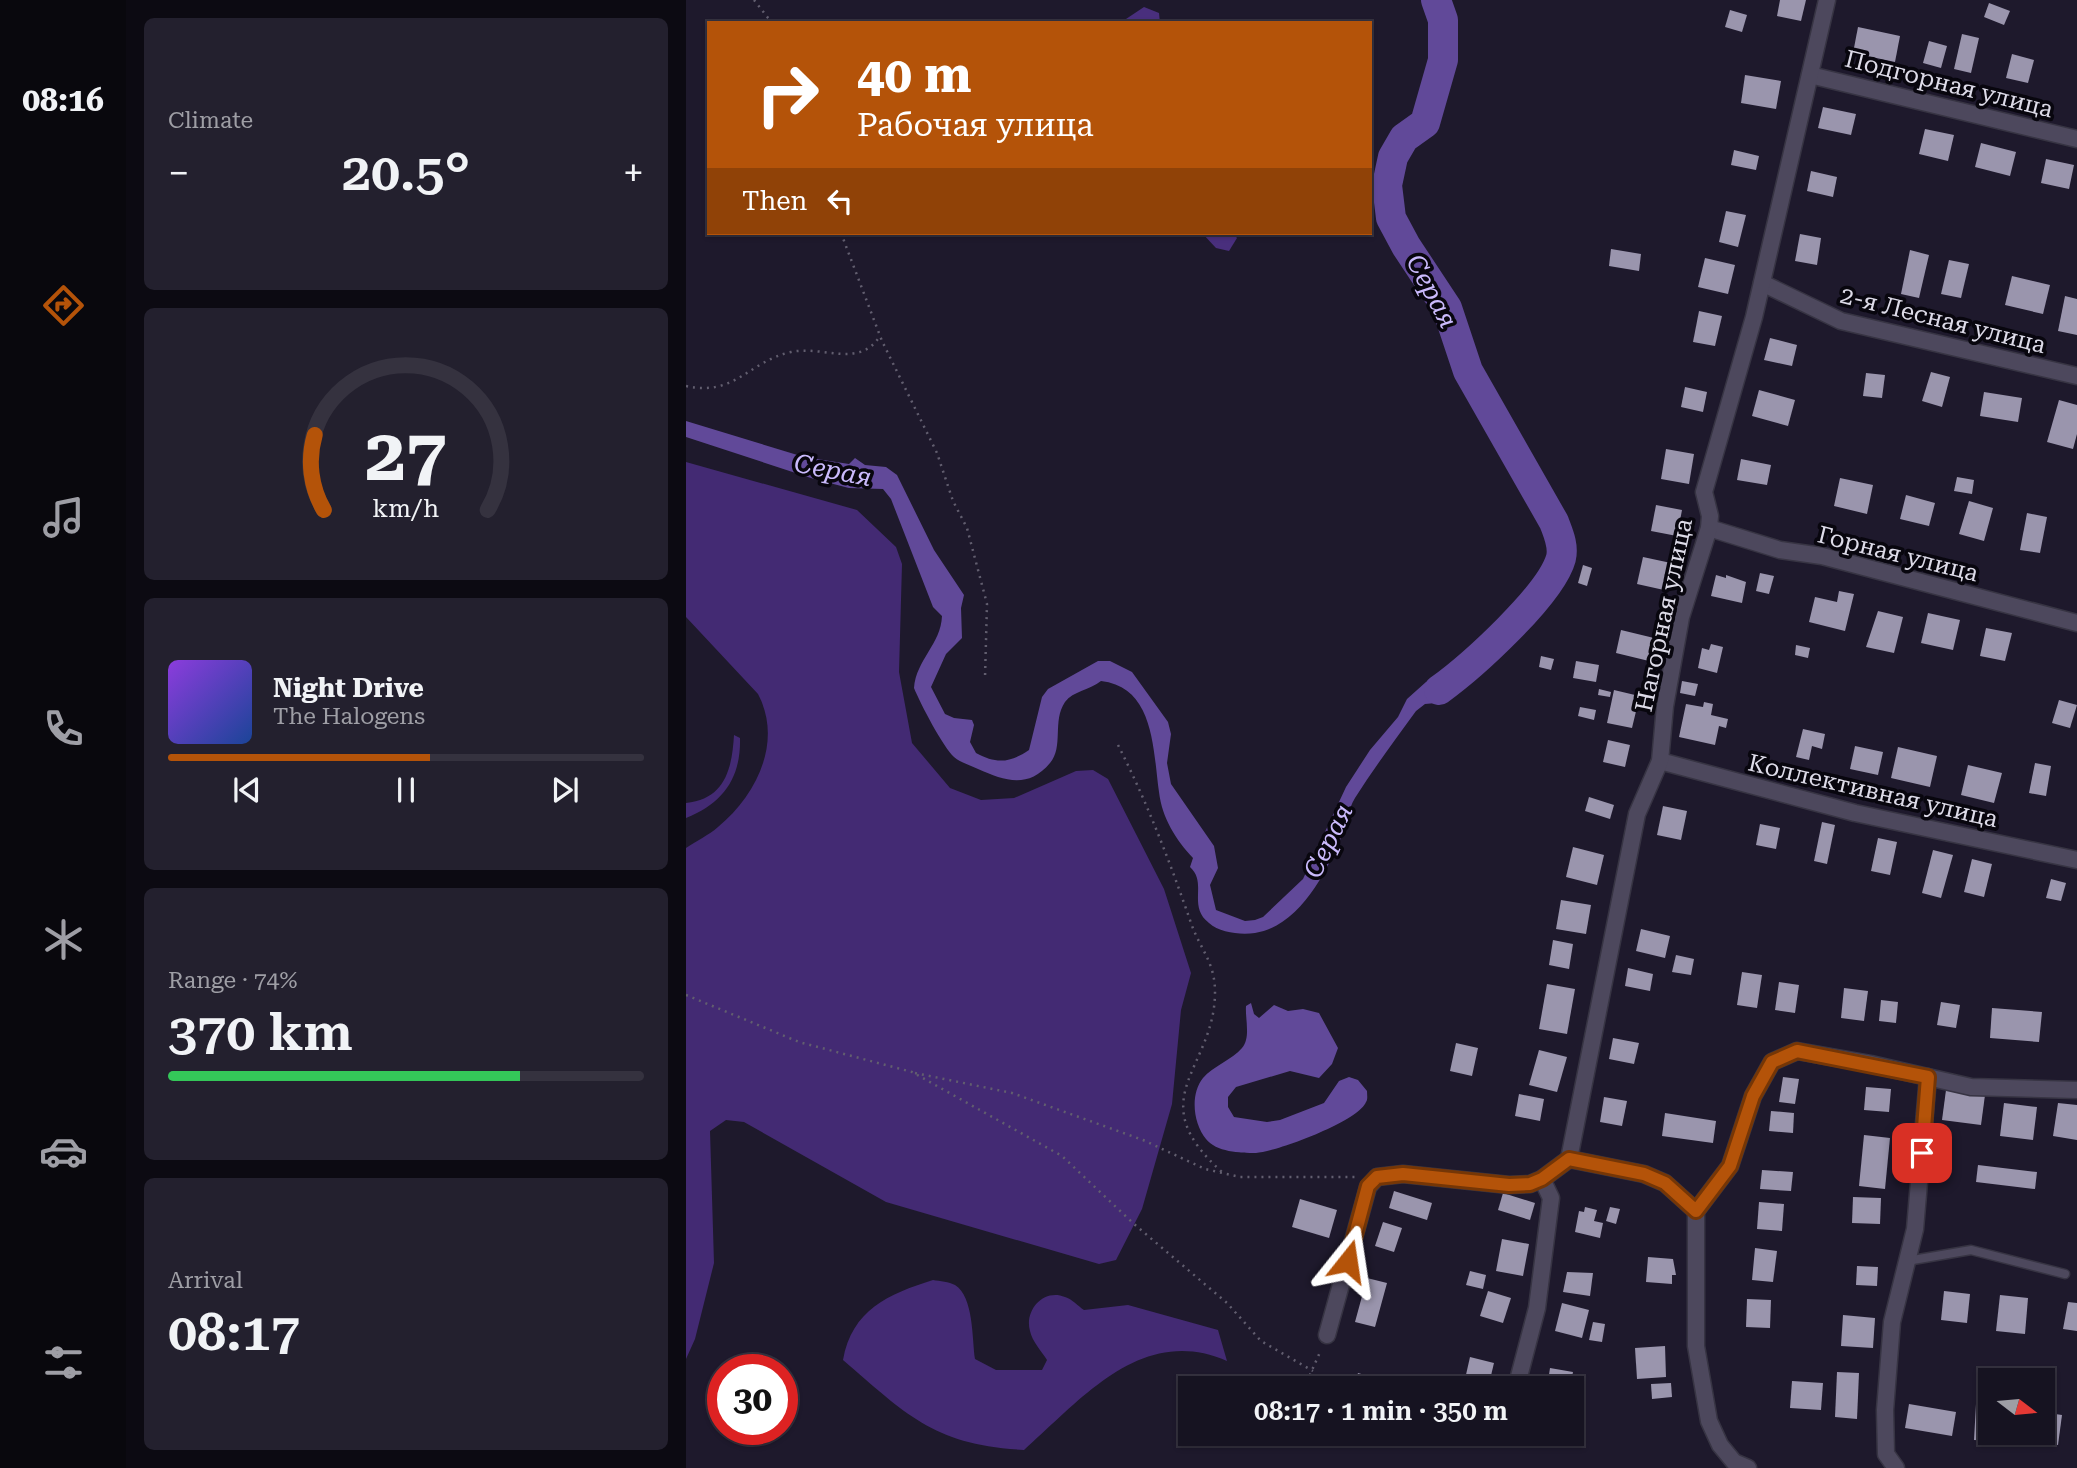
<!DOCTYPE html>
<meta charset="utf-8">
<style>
body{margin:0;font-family:"Roboto Serif",serif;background:#23202e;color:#f1f3f6;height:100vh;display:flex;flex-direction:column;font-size:26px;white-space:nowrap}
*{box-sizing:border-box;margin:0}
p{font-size:23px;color:#9e9ea5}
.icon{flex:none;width:38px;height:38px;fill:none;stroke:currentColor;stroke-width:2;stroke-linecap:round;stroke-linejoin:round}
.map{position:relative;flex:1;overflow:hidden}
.details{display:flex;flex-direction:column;gap:18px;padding:18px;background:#0c0a12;width:560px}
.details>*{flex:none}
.top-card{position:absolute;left:21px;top:21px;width:665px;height:214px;border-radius:0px;box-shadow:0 2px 5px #0004,0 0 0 2px #35323f;background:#b45309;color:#fff;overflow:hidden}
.needle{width:46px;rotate:106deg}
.tools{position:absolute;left:1292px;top:1368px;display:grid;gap:14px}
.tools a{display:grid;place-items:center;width:77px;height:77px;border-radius:0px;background:#161321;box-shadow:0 2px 5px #0004,0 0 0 2px #35323f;font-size:35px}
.speed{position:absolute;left:21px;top:1354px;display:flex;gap:14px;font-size:35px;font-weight:700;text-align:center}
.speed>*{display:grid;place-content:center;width:91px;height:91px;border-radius:50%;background:#161321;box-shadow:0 2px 5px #0004,0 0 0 2px #35323f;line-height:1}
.speed .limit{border:10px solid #d22;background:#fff;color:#111}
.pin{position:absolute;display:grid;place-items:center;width:60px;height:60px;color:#fff;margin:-30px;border-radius:14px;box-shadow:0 4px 10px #0006}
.me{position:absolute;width:77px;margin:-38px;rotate:15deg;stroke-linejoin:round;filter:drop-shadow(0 0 5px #0008)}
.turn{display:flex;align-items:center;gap:24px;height:147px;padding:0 35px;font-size:32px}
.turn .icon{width:91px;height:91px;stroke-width:2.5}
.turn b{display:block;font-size:49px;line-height:60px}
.then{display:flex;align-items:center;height:66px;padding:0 35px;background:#0003;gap:14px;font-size:26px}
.big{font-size:52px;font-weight:600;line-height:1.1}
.details .widget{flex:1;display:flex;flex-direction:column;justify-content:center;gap:10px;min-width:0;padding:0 24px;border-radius:10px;background:#23202e}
.details .dial{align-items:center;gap:0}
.dial svg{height:182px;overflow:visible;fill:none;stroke:#35323f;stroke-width:7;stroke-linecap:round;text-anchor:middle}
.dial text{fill:#f1f3f6;stroke:none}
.song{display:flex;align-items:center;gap:21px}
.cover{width:84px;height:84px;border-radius:10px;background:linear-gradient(135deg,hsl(270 70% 55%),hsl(220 70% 35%))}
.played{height:7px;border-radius:4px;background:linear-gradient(90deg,#b45309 55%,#35323f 55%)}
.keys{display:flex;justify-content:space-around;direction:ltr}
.heat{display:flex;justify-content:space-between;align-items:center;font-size:38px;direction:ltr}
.charge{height:10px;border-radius:5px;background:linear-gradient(90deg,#34c759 74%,#35323f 0)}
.trip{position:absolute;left:492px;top:1376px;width:406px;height:70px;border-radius:0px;background:#161321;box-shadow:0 2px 5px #0004,0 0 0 2px #35323f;font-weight:600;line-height:70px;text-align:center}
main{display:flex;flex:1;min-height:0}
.tab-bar{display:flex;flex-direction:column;width:126px;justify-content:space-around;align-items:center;background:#09080d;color:#9e9ea5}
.tab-bar .icon{width:49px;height:49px}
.tab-bar .selected{color:#b45309}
.tab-bar b{font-size:32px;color:#f1f3f6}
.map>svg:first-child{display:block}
.green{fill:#432a73}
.forest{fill:#492f7d}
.water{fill:#614999}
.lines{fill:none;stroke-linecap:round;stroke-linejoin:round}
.river{stroke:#614999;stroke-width:30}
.building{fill:#9a95ad}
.lane-casing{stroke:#373443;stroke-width:11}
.street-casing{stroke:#373443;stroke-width:19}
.path{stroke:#625e6f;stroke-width:2.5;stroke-dasharray:2 5;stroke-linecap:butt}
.lane{stroke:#4d485d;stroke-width:8}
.street{stroke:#4d485d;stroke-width:16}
.route-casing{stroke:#753606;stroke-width:18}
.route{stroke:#b45309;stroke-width:12}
.labels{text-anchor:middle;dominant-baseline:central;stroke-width:7;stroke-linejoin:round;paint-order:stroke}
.street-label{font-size:24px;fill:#dddbe8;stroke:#08060e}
.water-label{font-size:26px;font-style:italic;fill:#cabafc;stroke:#08060e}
</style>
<main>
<nav class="tab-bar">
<b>08:16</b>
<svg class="icon selected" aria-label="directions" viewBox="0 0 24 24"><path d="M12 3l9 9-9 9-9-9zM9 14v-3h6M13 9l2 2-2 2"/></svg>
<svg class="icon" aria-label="music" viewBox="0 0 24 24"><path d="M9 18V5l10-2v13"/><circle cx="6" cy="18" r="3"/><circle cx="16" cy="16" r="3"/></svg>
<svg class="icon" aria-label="phone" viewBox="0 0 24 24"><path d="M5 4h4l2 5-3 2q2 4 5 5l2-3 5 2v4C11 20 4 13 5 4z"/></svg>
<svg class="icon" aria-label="climate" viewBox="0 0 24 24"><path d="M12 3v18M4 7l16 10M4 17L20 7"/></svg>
<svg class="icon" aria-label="car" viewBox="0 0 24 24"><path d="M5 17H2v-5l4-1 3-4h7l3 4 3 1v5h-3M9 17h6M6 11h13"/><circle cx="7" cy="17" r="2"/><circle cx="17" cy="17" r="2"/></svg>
<svg class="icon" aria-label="filters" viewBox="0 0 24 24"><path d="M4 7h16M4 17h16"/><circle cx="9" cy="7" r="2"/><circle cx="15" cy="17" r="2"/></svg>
</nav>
<section class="details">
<div class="widget"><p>Climate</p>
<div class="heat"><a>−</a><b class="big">20.5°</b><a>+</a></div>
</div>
<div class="widget dial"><svg viewBox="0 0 100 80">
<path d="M14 69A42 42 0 1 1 86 69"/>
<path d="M14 69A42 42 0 0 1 10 36" stroke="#b45309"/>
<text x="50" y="56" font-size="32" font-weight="700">27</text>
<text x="50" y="72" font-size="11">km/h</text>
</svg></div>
<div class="widget">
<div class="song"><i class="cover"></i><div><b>Night Drive</b><p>The Halogens</p></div></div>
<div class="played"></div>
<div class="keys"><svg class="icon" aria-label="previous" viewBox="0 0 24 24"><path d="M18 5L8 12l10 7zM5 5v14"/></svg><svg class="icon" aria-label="pause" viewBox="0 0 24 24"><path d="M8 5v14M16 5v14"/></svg><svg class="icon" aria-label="next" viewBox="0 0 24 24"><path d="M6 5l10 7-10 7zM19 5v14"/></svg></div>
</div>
<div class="widget"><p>Range · 74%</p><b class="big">370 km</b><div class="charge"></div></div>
<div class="widget"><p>Arrival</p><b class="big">08:17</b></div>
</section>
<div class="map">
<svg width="1391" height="1468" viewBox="0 0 1391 1468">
<rect width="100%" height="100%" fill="#1e192c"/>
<g class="green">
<path d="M0,462L171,510L210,547L216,564L213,672L226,743L264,788L295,800L328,798L390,771L407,770L422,779L478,889L505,973L495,1010L486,1104L456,1209L430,1260L413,1264L200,1202L58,1122L40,1120L24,1131L28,1263L9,1339L0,1359V848C10,841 23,835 32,827C71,795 97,741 72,694L0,617Z"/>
<path d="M48,735L54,738C55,777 38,803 0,818V803C39,799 46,769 48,735Z"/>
<path d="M247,1280C254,1281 263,1282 269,1285C288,1297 286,1339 289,1359L310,1370H356L361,1360C356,1352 346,1341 344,1331C338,1310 358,1288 379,1297C386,1299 392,1306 398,1310L442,1305L532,1330L541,1361C456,1324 396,1399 338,1450C248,1445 221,1415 157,1360C166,1310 202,1294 247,1280Z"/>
</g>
<g class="forest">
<polygon points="458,7 473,13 474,23 434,23"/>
<polygon points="516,233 547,233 551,238 543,251 530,248"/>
</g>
<g class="water">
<path d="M0,421L118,457L163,464L169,458L179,465L200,467L211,475L248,550L278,595L275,608L276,638L260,654L245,687L259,714L268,718L286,720L288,725L284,742L290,753C310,764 324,763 343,750L356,697L362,689L412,661H424L446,672L482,722L485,734L481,763L485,784L528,846L532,868L524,885L530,910L559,921L569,920L577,917L617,879L660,787L684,750L712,717L721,699L740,682H751L759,676L776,659L786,669L750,703L739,704L730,711C709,740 688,768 669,798C662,809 662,822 657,833C641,871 614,926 569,933C555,935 534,933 523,923C501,906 522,883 504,867L507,858C490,840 476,818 473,792C467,751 469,687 415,681C404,690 387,691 379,702C366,721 378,747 364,763C342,789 319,781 292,769C284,765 275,763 268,757C257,747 234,703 228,688C230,660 255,644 256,616L247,607L205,499L197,489L163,488L128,479L0,437Z"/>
<path d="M565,1003L568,1014L573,1018L588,1005L602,1011L617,1009L633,1013L652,1048L646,1064L633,1078L604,1071L550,1087L542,1097V1107L548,1117L581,1122L594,1120L638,1103L653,1081L663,1077L672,1080L681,1091C681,1095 682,1099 680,1102C673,1121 590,1152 570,1153C554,1153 530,1152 520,1139C507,1123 504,1094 517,1078C527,1066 546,1060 556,1048C565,1038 559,1019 560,1006Z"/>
</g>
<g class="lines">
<path class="river" d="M750,0L757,20V60L739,123L718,138L707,157L701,185L705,218L720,246L761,308L782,371L868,522C872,533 878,545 875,558C865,595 785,667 753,690"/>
</g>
<g class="building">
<polygon points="1094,0 1120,0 1115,21 1091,16"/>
<polygon points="1303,3 1324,11 1318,25 1298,17"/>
<polygon points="1044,10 1061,15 1056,32 1039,27"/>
<polygon points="1172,27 1214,36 1209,62 1167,53"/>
<polygon points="1276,34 1293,38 1285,73 1268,69"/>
<polygon points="1243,41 1261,46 1255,68 1237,63"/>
<polygon points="1326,54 1348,60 1342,83 1320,78"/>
<polygon points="1059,75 1095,81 1090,109 1055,103"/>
<polygon points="1137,107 1170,114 1165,135 1132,128"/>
<polygon points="1239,129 1268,135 1262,161 1233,154"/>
<polygon points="1295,143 1330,152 1324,176 1289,167"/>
<polygon points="1048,150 1073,156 1070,170 1045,165"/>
<polygon points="1360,159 1388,165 1383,189 1355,183"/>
<polygon points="1125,171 1151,177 1147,197 1121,191"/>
<polygon points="1040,211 1060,215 1052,247 1033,242"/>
<polygon points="1114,234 1135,238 1131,265 1109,261"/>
<polygon points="925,249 955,254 953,271 923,266"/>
<polygon points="1224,250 1243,255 1233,298 1215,294"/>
<polygon points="1019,258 1049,265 1042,294 1012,287"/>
<polygon points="1263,260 1283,264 1275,298 1255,294"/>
<polygon points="1326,276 1364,285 1357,314 1319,305"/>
<polygon points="1379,296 1391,299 1391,335 1372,331"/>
<polygon points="1013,311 1036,316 1029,346 1007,342"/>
<polygon points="1084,338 1111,345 1106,366 1078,360"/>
<polygon points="1245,372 1264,377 1256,407 1236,401"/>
<polygon points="1180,373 1199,375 1196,398 1177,396"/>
<polygon points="999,387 1021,392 1017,412 995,407"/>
<polygon points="1073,390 1109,400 1102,426 1066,416"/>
<polygon points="1298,392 1336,398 1332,422 1294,416"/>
<polygon points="1373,400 1391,405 1391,434 1387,449 1361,442"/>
<polygon points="980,449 1008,454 1003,484 975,479"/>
<polygon points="1055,459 1085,465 1081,485 1051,480"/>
<polygon points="1271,477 1288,480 1286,494 1268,491"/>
<polygon points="1154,478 1187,485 1181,514 1148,506"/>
<polygon points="1220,495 1249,503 1243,526 1214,519"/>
<polygon points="1283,501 1307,508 1298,541 1273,534"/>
<polygon points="970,505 996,510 991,536 965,531"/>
<polygon points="1341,513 1361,517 1354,553 1334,550"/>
<polygon points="957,557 985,563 978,590 951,584"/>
<polygon points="897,565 906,568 901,586 892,583"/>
<polygon points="1074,573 1088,576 1083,594 1070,591"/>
<polygon points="1030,575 1040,578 1040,575 1060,582 1056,603 1025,596"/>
<polygon points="1153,591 1168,594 1159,631 1123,622 1129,597 1151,602"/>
<polygon points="1192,611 1217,617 1208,653 1180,647"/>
<polygon points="1242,613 1274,620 1267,650 1235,643"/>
<polygon points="1300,628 1326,633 1319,661 1294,656"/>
<polygon points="935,630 968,638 963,661 930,653"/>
<polygon points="1025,644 1037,647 1031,673 1012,668 1016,648 1023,650"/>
<polygon points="1110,645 1124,648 1122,658 1109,655"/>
<polygon points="855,656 868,659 865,670 853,667"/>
<polygon points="890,661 913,665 910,682 887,678"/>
<polygon points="996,681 1012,684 1009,696 994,693"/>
<polygon points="913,689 925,692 924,697 912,695"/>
<polygon points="928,690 949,695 947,702 952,703 946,728 921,723"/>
<polygon points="1373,700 1391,705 1384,728 1366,723"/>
<polygon points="1018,702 1027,704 1025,715 1042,719 1040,728 1033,726 1029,745 993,737 1000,704 1017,707"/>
<polygon points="894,707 910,710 908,720 892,716"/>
<polygon points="1117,729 1139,734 1136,749 1126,746 1123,760 1110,757"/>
<polygon points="922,740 944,745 939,767 917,762"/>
<polygon points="1169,746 1197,752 1192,775 1164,769"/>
<polygon points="1212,747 1251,756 1244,787 1205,778"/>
<polygon points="1349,763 1365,766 1360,796 1343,793"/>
<polygon points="1282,765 1316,773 1308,803 1275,795"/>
<polygon points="903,797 928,805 924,819 899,811"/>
<polygon points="977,806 1001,811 995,840 971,835"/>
<polygon points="1136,822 1149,825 1141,864 1128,861"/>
<polygon points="1074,824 1094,828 1090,849 1070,845"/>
<polygon points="1192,838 1211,842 1204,875 1185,871"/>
<polygon points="887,847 918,855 911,885 880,877"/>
<polygon points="1247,850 1267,855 1255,898 1236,893"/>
<polygon points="1286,859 1306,864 1298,897 1278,892"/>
<polygon points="1365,879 1380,883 1375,901 1360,898"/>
<polygon points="875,900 905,905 900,934 870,929"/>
<polygon points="955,929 984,936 979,958 950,951"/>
<polygon points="867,940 887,944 883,969 863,965"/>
<polygon points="990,955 1008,959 1005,975 986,972"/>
<polygon points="942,968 967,974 964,991 939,986"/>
<polygon points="1056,972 1076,975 1071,1008 1051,1005"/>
<polygon points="1093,982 1113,985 1109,1013 1089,1010"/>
<polygon points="861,984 889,989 881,1034 853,1029"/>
<polygon points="1158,988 1182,991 1178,1021 1155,1018"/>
<polygon points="1195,1000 1212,1002 1210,1023 1193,1021"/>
<polygon points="1255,1002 1274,1005 1270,1028 1251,1025"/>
<polygon points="1306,1008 1356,1012 1353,1042 1304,1038"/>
<polygon points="927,1038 953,1043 948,1064 923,1059"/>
<polygon points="770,1043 792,1048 786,1076 764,1071"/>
<polygon points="853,1050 881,1057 871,1092 843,1085"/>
<polygon points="1097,1077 1113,1079 1109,1104 1093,1102"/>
<polygon points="1180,1087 1205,1089 1203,1112 1178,1110"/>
<polygon points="1260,1090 1299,1095 1295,1125 1256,1120"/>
<polygon points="833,1094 858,1099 854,1121 829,1116"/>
<polygon points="918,1097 941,1101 936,1126 914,1122"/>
<polygon points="1318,1103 1351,1107 1347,1140 1314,1136"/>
<polygon points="1372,1103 1391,1105 1391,1140 1367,1136"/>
<polygon points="1085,1111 1108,1113 1107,1133 1083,1131"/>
<polygon points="979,1113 1030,1121 1027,1143 976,1136"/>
<polygon points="1178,1135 1204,1138 1199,1189 1173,1186"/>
<polygon points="1292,1165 1351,1172 1349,1189 1290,1182"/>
<polygon points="1076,1170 1107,1172 1105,1191 1074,1189"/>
<polygon points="708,1191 746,1203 741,1220 703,1208"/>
<polygon points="817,1193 849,1203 844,1220 812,1210"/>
<polygon points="1167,1197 1195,1198 1194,1224 1166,1223"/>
<polygon points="614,1199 651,1210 643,1238 606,1227"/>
<polygon points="1073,1202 1098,1204 1096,1231 1071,1229"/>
<polygon points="899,1207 911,1210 908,1221 917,1223 914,1238 889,1232 893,1211 898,1212"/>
<polygon points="924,1207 934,1209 930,1224 920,1221"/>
<polygon points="697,1222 716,1228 708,1252 689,1246"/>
<polygon points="816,1239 843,1244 837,1276 810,1271"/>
<polygon points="1069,1248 1091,1251 1087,1282 1066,1280"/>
<polygon points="962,1257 987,1259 990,1275 986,1275 986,1284 960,1282"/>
<polygon points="1171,1266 1192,1267 1191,1286 1170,1285"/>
<polygon points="784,1271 800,1275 797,1289 780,1285"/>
<polygon points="881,1272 907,1273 904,1296 877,1292"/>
<polygon points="681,1278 701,1283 689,1327 669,1322"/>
<polygon points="802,1291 825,1298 817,1323 794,1316"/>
<polygon points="1258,1291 1284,1294 1281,1323 1255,1320"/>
<polygon points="1314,1295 1342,1298 1339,1334 1310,1331"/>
<polygon points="1061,1299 1085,1300 1084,1328 1060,1327"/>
<polygon points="1382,1302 1391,1303 1391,1331 1377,1329"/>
<polygon points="876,1303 903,1310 896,1338 869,1331"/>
<polygon points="1157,1315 1189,1318 1187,1348 1155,1346"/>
<polygon points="907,1322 919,1324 916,1342 903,1340"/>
<polygon points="979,1346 980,1377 951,1379 949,1348"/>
<polygon points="784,1357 808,1363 802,1388 777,1388"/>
<polygon points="864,1368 887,1372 886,1377 893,1378 890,1394 886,1393 886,1388 861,1388"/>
<polygon points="1151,1372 1173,1373 1171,1419 1149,1417"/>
<polygon points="672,1373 702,1382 700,1388 667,1388"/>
<polygon points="1322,1375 1345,1376 1344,1381 1322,1381"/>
<polygon points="1106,1381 1137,1383 1135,1410 1104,1408"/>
<polygon points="985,1383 986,1397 966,1399 965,1384"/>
<polygon points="1223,1404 1270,1412 1266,1436 1219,1428"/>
<polygon points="1290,1404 1304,1405 1304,1433 1311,1433 1310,1441 1288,1440"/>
<polygon points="1362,1413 1376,1415 1372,1445 1358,1443"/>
</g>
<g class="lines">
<g class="lane-casing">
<polyline id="lane" points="1221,1261 1285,1250 1379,1274"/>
</g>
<g class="street-casing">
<g id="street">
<polyline points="1124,75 1391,139"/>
<polyline points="1076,283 1155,321 1391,376"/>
<polyline points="1023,528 1094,550 1136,556 1391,623"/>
<polyline points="974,761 1169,813 1391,860"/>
<polyline points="883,1159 951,814 974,761 979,706 995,617 1023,528 1024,516 1018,492 1068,317 1141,0"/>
<polyline points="641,1335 682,1187 691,1177 717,1174 823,1185 844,1184 856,1179 883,1159 958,1174 979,1183 1010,1211"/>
<polyline points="830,1388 851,1308 865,1198 856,1179"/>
<polyline points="1062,1468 1048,1462 1034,1445 1023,1421 1010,1346 1010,1211 1044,1166 1067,1096 1086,1062 1111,1051 1185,1064 1285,1087 1391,1090"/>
<polyline points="1210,1468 1200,1454 1199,1410 1206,1322 1229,1229 1242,1077"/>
</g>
</g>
<g class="path">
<polyline points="68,0 86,23"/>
<polyline points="155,233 196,341 251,453 267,501 281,528 301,604 299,678"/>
<path d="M0,386C49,397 63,361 105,352C137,345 173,369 194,336"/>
<path d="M432,745C461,802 484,862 505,923C514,949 529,962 529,992C529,1069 453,1098 536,1172"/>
<polyline points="0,995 113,1042 226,1072 376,1156 448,1224 541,1303 575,1341 627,1371"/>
<polyline points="229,1073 326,1093 457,1140 519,1169 554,1177 670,1177"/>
<polyline points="618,1388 635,1350"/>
</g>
<use href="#lane" class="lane"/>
<use href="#street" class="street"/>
</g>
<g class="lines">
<g class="route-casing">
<polyline id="route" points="662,1261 682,1186 691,1177 717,1174 823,1185 844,1184 856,1179 883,1159 958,1174 979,1183 1010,1211 1044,1166 1067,1096 1086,1062 1111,1051 1242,1077 1236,1153"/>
</g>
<use href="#route" class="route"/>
</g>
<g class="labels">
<g class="street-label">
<text transform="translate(1263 84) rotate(14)">Подгорная улица</text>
<text transform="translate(1257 320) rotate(14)">2-я Лесная улица</text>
<text transform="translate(1212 554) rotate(14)">Горная улица</text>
<text transform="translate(978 615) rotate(-78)">Нагорная улица</text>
<text transform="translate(1187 791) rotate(13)">Коллективная улица</text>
</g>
<g class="water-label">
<text transform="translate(746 291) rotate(62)">Серая</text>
<text transform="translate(147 470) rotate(11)">Серая</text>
<text transform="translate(642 841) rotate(-64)">Серая</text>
</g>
</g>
</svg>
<div class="tools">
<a><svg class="needle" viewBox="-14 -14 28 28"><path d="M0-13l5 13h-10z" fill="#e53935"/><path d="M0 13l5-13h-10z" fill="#9e9ea5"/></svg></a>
</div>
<div class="speed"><div class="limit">30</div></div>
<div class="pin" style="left:1236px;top:1153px;background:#d93025"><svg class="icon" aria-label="arrive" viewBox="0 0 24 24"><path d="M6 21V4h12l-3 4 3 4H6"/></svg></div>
<svg class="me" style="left:662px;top:1261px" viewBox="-20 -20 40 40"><path d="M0-17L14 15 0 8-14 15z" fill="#b45309" stroke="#fff" stroke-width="4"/></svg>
<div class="trip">08:17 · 1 min · 350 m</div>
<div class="top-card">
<div class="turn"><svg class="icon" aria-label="right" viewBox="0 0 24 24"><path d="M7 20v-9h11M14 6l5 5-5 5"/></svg><div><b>40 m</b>Рабочая улица</div></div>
<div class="then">Then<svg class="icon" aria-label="left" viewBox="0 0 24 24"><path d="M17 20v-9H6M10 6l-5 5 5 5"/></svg></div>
</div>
</div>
</main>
